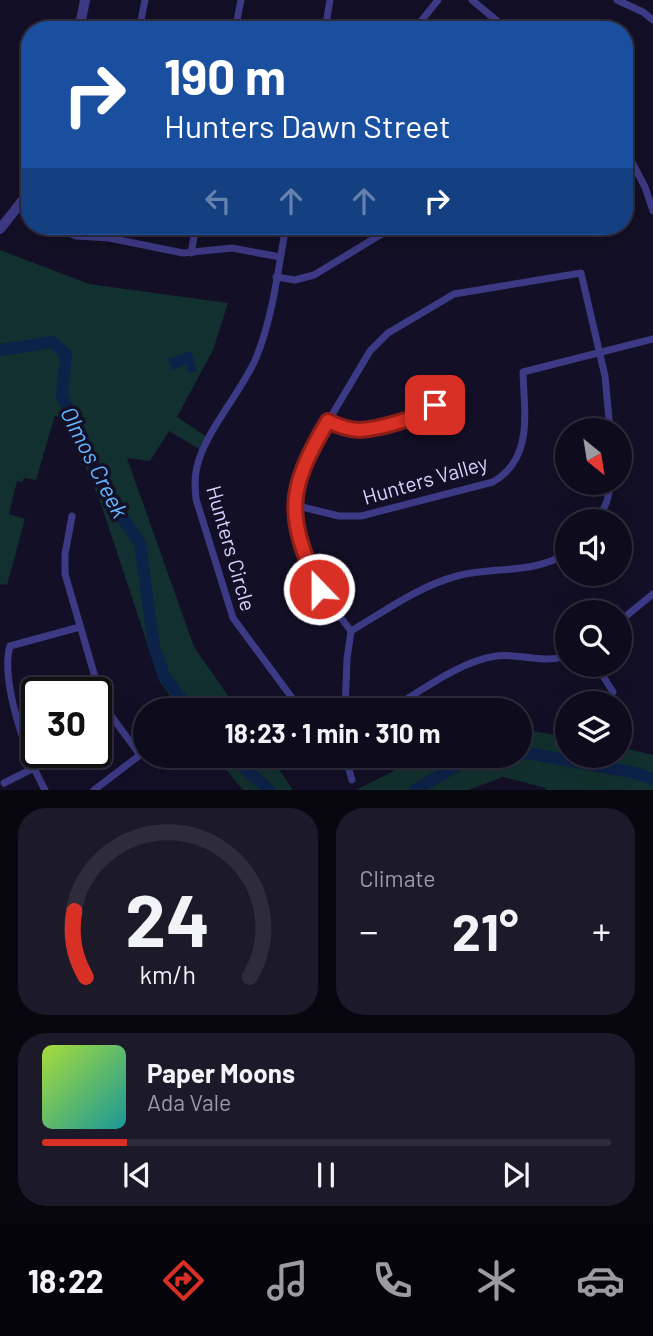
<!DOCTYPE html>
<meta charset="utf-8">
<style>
body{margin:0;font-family:Barlow,sans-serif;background:#1c1929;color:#f1f3f6;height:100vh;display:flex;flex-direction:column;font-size:26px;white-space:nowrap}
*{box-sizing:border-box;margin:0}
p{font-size:23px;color:#9b9ba3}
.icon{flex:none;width:38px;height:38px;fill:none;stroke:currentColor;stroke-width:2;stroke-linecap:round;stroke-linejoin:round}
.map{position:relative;height:790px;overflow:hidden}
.sheet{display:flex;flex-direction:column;gap:18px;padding:18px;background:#08060f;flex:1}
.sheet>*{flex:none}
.guide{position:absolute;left:21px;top:21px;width:612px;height:214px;border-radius:28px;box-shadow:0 7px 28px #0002,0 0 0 2px #2e2b3b;background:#1a4fa0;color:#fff;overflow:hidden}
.needle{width:46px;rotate:150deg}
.tools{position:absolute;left:555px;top:418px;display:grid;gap:14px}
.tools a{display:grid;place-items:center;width:77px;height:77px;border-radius:50%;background:#0e0b1c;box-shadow:0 7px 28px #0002,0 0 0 2px #2e2b3b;font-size:35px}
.speed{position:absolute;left:21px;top:677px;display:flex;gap:14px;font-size:35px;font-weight:700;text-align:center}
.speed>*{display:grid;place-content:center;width:91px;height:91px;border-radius:50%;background:#0e0b1c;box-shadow:0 7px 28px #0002,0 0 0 2px #2e2b3b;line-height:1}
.speed .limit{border:4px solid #111;border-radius:10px;background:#fff;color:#111}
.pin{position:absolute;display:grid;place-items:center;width:60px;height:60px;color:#fff;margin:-30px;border-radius:14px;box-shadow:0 4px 10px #0006}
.me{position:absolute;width:77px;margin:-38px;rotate:338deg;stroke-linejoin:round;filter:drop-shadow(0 0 5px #0008)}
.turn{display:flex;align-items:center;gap:24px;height:147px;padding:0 28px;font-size:32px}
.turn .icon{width:91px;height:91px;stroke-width:2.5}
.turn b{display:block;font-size:49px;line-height:60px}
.lanes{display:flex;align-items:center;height:66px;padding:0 28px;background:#0003;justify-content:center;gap:35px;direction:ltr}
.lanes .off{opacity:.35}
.big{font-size:52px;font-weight:700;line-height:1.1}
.sheet .tile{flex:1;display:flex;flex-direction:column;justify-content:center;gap:10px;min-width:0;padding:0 24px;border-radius:28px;background:#1c1929}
.sheet .dial{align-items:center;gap:0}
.dial svg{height:182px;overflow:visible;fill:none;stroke:#2e2b3b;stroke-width:7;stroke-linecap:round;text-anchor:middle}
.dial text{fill:#f1f3f6;stroke:none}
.song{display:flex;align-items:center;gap:21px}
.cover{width:84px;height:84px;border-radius:10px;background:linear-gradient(135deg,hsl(80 70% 55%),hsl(180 70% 35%))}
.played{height:7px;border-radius:4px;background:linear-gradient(90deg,#d93025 15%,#2e2b3b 15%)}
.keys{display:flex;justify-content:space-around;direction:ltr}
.heat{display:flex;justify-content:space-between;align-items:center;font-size:38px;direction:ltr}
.sheet .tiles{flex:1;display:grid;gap:18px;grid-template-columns:1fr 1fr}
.tile:last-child{grid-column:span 2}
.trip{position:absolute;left:133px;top:698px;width:399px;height:70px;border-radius:35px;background:#0e0b1c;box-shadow:0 7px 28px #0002,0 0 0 2px #2e2b3b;font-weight:700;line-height:70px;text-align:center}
.menu{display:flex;height:112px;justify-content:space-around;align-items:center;background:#06040b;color:#9b9ba3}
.menu .icon{width:49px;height:49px}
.menu .active{color:#d93025}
.menu b{font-size:32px;color:#f1f3f6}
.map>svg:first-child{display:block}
.green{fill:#12302f}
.water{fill:#0c2248}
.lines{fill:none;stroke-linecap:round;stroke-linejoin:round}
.river{stroke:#0c2248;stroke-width:12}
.minor{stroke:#3d3a85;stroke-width:7}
.tertiary{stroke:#3d3a85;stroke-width:10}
.route-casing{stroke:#8d1f18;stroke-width:18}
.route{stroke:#d93025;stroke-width:12}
.labels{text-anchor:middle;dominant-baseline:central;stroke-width:7;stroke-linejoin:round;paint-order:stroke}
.street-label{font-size:21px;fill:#d9d4ff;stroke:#130f26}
.water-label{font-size:23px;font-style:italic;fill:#62b6ff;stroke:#130f26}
</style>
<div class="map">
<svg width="653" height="790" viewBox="0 0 653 790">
<rect width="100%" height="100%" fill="#130f26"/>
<g class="green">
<polygon points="0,250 89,284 228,303 213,350 177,417 207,437 199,449 169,431 150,461 127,458 194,647 238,710 180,710 160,682 100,501 68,425 55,415 36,480 24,478 22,482 17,481 9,514 25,519 7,585 0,584"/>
<polygon points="520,729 567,737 567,756 620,756 620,747 653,755 653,790 546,790 546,788 503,777 468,790 356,790 423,756 520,756"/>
<polygon points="215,756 270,756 293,790 243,790"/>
</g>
<polygon class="water" points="191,351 197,371 189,373 186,365 172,370 168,359"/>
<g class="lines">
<g class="river">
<polyline points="0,350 52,342 66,354 62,396 109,499 140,543 154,646 164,676 190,710"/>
<polyline points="520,754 527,753 636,773 653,779"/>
<polyline points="231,756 269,790"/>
<polyline points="415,790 470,758 496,756"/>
</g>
<g class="minor">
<polyline points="472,0 508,30"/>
<polyline points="617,0 643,12 653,20"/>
<polyline points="139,30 145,0"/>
<polyline points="235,30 241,0"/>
<polyline points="325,30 330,0"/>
<polyline points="414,30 438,0"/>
<polyline points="625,149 645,187 653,211"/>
<polyline points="20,204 30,211"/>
<polyline points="50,226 76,236 109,238 183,253 232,248 280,257"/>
<path d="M286,226C278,269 273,317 256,358C241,393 204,433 197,467C194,478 195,488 196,499L233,618L301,710"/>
<polyline points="191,253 196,226"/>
<polyline points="276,277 295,280 314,275 395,226"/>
<path d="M328,421C338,426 349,430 360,430C378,429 424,417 435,405"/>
<path d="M294,505L339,516H361L493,482C534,458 524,412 523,372L653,339"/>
<polyline points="72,516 65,554 65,574 102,701 112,717 140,755 94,790"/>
<polyline points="598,522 607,501 611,483"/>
<polyline points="620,621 653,594"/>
<polyline points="351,631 319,589 296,523 294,505 311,450 370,351 388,333 454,294 581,273 605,376 610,430"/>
<path d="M351,631C385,611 419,586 457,576C495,566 532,575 567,553"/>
<polyline points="596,665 613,692"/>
<polyline points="345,710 347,659 351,631"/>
<path d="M389,710C420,692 460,661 496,656C521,653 541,664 567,656"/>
<polyline points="345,756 352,780"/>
<polyline points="4,783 34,768"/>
<path d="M45,790C27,758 0,681 10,646L80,627"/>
</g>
<g class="tertiary">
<polyline points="79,30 85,0"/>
<polyline points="0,229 30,191"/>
</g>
</g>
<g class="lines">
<g class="route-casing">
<path id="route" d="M319,589C286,515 286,491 328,421C338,426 349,430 360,430C378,429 424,417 435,405"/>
</g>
<use href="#route" class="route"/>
</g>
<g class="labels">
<g class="street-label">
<text transform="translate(425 479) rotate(-16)">Hunters Valley</text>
<text transform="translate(232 548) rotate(74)">Hunters Circle</text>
</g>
<g class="water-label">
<text transform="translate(95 462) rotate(63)">Olmos Creek</text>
</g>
</g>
</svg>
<div class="tools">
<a><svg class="needle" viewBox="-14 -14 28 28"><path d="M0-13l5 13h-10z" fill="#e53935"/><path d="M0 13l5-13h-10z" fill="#9b9ba3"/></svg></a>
<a><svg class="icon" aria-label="sound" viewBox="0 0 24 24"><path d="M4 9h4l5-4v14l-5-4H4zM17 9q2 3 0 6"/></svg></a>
<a><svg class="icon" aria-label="search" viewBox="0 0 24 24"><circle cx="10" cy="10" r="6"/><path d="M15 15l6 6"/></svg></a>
<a><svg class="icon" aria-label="layers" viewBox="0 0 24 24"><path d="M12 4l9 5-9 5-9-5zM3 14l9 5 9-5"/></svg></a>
</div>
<div class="speed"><div class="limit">30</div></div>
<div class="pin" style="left:435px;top:405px;background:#d93025"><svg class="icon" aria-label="arrive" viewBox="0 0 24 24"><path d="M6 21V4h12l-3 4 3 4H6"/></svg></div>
<svg class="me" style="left:319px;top:589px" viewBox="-20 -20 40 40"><circle r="17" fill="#d93025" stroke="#fff" stroke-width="3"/><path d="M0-11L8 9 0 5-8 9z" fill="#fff"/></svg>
<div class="trip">18:23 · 1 min · 310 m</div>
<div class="guide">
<div class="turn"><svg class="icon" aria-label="right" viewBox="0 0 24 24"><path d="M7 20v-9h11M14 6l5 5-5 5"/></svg><div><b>190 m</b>Hunters Dawn Street</div></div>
<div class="lanes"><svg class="icon off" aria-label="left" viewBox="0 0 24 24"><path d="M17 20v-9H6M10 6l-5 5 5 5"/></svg><svg class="icon off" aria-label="ahead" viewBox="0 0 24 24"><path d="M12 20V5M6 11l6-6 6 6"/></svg><svg class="icon off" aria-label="ahead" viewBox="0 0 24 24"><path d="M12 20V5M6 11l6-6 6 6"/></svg><svg class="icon" aria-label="right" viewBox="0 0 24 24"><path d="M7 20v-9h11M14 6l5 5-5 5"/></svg></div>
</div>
</div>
<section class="sheet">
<div class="tiles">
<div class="tile dial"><svg viewBox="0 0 100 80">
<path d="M14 69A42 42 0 1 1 86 69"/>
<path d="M14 69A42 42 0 0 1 9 40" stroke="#d93025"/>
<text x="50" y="56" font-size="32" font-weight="700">24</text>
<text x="50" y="72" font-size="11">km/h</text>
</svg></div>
<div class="tile"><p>Climate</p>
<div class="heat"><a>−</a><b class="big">21°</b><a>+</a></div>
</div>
<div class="tile">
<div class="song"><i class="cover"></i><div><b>Paper Moons</b><p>Ada Vale</p></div></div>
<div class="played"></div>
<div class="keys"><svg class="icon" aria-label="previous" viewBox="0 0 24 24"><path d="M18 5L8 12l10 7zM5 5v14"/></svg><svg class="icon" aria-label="pause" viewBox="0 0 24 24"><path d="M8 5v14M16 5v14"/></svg><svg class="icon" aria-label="next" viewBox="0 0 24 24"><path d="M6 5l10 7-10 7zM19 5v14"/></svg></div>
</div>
</div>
</section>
<nav class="menu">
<b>18:22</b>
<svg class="icon active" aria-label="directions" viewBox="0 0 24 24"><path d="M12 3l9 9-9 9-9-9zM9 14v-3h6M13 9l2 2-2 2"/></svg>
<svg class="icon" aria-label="music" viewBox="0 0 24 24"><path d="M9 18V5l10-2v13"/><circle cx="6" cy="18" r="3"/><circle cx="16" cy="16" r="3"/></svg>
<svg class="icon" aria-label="phone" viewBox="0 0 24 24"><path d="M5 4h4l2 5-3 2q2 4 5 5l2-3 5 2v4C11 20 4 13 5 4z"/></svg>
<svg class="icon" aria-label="climate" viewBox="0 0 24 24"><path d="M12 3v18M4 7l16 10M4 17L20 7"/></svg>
<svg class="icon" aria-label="car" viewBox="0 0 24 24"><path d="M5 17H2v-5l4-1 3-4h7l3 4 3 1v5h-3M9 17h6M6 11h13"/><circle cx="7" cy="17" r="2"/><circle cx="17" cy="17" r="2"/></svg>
</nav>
